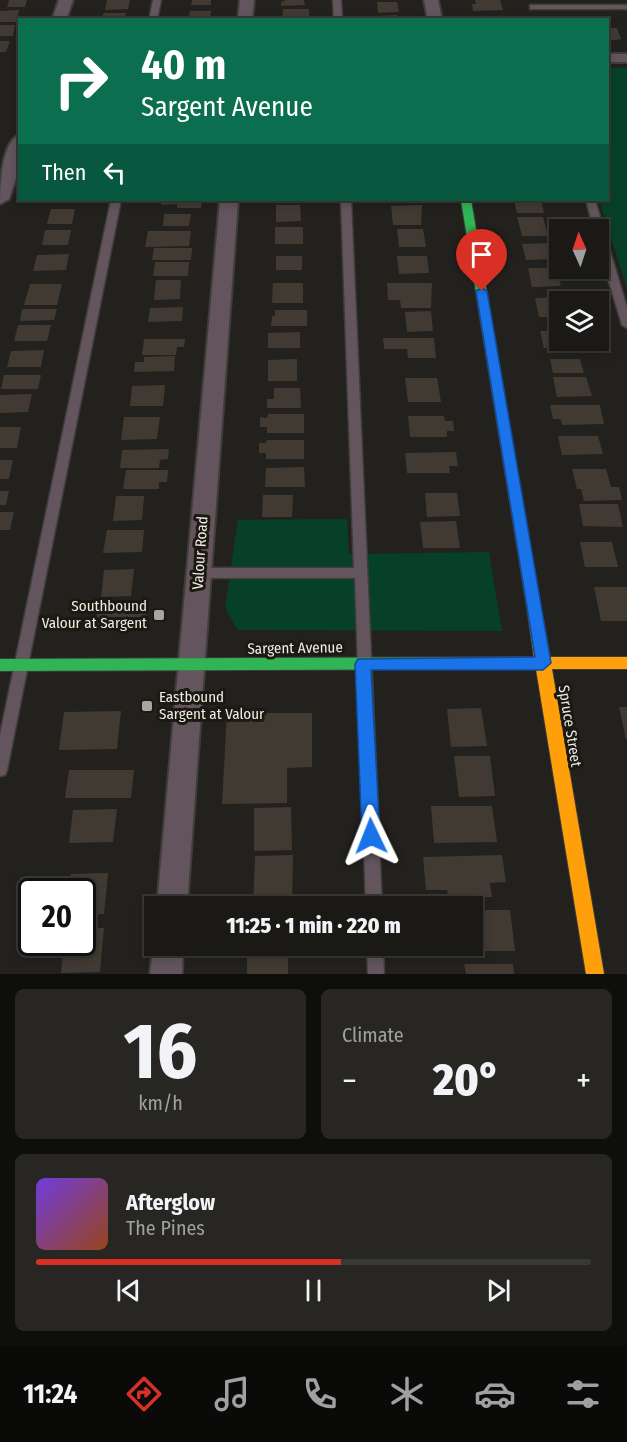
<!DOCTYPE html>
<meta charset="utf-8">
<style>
body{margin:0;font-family:"Fira Sans Condensed",sans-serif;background:#272623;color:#f1f3f6;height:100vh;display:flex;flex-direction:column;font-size:22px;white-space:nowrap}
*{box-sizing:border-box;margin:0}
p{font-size:20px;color:#9fa0a1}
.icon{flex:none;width:33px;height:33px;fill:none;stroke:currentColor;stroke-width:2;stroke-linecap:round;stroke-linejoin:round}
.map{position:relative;height:974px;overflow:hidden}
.details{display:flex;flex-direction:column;gap:15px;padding:15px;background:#0e0e0c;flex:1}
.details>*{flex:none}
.banner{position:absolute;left:18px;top:18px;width:591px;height:183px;border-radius:0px;box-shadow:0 3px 9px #0003,0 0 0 2px #383835;background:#0b6e4f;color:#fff;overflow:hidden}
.needle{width:39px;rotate:357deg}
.controls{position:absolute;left:549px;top:219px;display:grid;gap:12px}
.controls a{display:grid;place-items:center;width:60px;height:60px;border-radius:0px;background:#1a1916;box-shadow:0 3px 9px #0003,0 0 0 2px #383835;font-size:30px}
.speed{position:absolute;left:18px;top:878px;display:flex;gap:12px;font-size:30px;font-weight:700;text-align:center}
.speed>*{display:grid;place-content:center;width:78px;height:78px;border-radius:50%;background:#1a1916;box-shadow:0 3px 9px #0003,0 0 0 2px #383835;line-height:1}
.speed .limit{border:3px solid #111;border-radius:9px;background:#fff;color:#111}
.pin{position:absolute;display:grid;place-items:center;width:51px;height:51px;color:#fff;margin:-62px -26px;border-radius:50% 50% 50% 0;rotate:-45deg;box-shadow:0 0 6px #0007}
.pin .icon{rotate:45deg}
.me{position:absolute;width:66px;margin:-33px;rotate:358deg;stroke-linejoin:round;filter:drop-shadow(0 0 4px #0008)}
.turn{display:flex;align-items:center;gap:21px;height:126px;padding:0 24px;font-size:27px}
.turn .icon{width:78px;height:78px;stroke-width:2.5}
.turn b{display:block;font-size:42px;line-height:51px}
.then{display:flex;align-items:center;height:57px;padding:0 24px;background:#0003;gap:12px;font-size:22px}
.big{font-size:45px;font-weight:800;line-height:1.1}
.details .widget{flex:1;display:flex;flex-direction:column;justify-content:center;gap:9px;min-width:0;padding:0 21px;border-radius:9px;background:#272623}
.details .dial{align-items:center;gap:0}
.dial b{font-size:78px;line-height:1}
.song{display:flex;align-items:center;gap:18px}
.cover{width:72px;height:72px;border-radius:9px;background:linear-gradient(135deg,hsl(260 70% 55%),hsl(20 70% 35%))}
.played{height:6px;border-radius:3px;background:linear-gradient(90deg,#d93025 55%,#383835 55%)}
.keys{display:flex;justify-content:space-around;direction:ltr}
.heat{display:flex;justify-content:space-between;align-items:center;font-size:33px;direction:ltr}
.details .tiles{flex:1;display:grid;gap:15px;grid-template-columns:1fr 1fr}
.widget:last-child{grid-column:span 2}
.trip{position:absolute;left:144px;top:896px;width:339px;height:60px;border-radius:0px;background:#1a1916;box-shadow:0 3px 9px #0003,0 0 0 2px #383835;font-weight:800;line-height:60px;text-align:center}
.menu{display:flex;height:96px;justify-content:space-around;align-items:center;background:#0a0a09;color:#9fa0a1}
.menu .icon{width:42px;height:42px}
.menu .selected{color:#d93025}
.menu b{font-size:27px;color:#f1f3f6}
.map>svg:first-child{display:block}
.green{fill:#074028}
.building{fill:#413a33}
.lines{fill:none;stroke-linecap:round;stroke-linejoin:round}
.lane-casing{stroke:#3e3d3a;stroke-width:3}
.street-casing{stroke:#3e3d3a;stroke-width:4}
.fast-casing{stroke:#3e3d3a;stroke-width:2}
.slow-casing{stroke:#3e3d3a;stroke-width:2}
.lane{fill:#63545d;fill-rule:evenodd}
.street{fill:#63545d;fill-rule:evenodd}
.fast{fill:#30b455;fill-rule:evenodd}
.slow{fill:#ff9f0a;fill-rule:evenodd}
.route{fill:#1a73e8;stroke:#114b97;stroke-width:1.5}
.poi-dot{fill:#a7a5a0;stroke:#1b1911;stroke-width:2}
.labels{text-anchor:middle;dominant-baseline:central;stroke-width:6;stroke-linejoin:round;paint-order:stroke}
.street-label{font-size:15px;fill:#eeece6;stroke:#1b1911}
.poi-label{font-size:15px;fill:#eeece6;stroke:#1b1911;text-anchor:end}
</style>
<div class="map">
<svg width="627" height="974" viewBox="0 0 627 974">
<rect width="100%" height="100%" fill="#22211d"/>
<g class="green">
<polygon points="608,68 627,68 627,288 599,200 608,200"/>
<polygon points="347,519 349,554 489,552 502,631 238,630 225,608 238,520"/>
</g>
<g class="building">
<polygon points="9,0 27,0 25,7 7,7"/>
<polygon points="107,0 130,0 128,9 105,10"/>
<polygon points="192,0 211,0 211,5 191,5"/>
<polygon points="286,0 304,0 305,5 281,6 281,2"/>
<polygon points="475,0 500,0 503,10 473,11 472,4 476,4"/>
<polygon points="377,2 397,2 399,12 378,13"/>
<polygon points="283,9 309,9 309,20 282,20"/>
<polygon points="19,10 17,22 0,22 0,11"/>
<polygon points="190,11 211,11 210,20 188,20"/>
<polygon points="104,13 126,13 124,20 100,20"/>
<polygon points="397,15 398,20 377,20 377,16"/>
<polygon points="0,25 15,25 13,36 0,36"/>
<polygon points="608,28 617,28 621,39 608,41"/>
<polygon points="0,41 10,41 6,52 0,52"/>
<polygon points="54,200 78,200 78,203 53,203"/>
<polygon points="161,200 202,200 201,208 177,208 177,204 161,205"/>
<polygon points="514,200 541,200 544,213 517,213"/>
<polygon points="276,205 300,205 301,221 276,222"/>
<polygon points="422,205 421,225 393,225 391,206"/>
<polygon points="51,209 75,209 72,224 47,224"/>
<polygon points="164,214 191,214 189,226 163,226"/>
<polygon points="517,217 543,217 548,236 522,236"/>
<rect x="275" y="227" width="28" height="17"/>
<polygon points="397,229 423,229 426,247 399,247"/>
<polygon points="45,230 71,230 68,245 42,245"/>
<polygon points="148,231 191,231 189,246 145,247"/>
<polygon points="551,243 555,259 526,260 522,244"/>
<polygon points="154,248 192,248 191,260 152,260"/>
<polygon points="69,254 66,270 33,271 37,255"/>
<rect x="276" y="256" width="26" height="14"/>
<polygon points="397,256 427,256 429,273 399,274"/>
<polygon points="155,262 189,262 188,276 153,276"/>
<polygon points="528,268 556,268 561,286 532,287"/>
<polygon points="156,280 181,280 180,299 154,300"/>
<polygon points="273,283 303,283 303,303 272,303"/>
<polygon points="387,283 432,283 431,308 401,308 400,300 388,300"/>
<polygon points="30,284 62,284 57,305 24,305"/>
<polygon points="563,297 564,302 560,302 560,317 539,317 535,298"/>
<polygon points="183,307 182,321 148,322 150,308"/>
<polygon points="22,309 57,309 54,320 20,321"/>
<polygon points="275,310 307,310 307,326 271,326 272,316 275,316"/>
<polygon points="431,311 433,331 407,332 405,312"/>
<polygon points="18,325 51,325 47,341 14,341"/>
<polygon points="540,331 560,331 560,340 589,340 591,348 544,348"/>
<polygon points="300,332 300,348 268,348 268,333"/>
<polygon points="383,338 434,338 436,358 408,358 407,349 384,349"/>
<polygon points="144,339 185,339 184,347 177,347 176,355 142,355"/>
<polygon points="44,350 41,367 7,367 11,351"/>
<polygon points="175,356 174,371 134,372 135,362 144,362 144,357"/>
<polygon points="297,359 297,381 268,381 268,360"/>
<polygon points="550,359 580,359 584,373 553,373"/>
<polygon points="4,375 41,375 38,389 1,389"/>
<polygon points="553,377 586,377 592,396 557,397"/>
<polygon points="405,378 437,378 441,402 408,402"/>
<polygon points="165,385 163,406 130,406 132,386"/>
<polygon points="274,388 300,388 301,408 267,408 267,399 274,399"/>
<polygon points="32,394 28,412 0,413 0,395"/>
<polygon points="550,405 600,405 604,424 562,425 561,419 553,419"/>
<polygon points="268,414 304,414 304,433 267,433 267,427 260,427 260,417 267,418"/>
<polygon points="408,416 444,416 445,421 453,421 454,431 447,431 447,437 410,437"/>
<polygon points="124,417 160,417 157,439 121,440"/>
<polygon points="0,427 21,427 17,448 0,448"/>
<polygon points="558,436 598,436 603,454 562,455"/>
<polygon points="267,440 304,440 304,459 266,459 266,453 259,453 259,443 266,443"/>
<polygon points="169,449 168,459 160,460 159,468 120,468 122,450"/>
<polygon points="456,452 458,466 449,466 450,473 407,473 405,453"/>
<polygon points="0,460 13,460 9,479 0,479"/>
<polygon points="304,467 305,487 265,487 266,468"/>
<polygon points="572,469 606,469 611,487 619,487 622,500 584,501 581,489 577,489"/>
<polygon points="126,470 168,470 167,482 159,482 159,489 123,489"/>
<polygon points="0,491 9,491 6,505 0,505"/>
<polygon points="425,493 457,493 460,516 427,517"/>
<polygon points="263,495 293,495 292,517 262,517"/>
<polygon points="116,496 144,496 142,520 113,521"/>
<polygon points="579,504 618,504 623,527 583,526"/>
<polygon points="0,512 14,512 10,530 0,530"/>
<polygon points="456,521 460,548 423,548 420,522"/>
<polygon points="107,530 144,530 142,552 103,553"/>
<polygon points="580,542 612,542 618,567 585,567"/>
<polygon points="134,569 131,596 101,597 104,570"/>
<polygon points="594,587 627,587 627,621 601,621"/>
<polygon points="147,610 145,629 95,630 97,611"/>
<polygon points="619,707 627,707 627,739 626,740"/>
<polygon points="481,708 487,746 451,747 447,709"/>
<polygon points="121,711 117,749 59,750 64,712"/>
<polygon points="227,713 312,713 312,767 287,768 287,803 222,804"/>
<polygon points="454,756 490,756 495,796 459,797"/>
<polygon points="69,770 134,770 131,798 65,798"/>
<polygon points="431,806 492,806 497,842 434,843"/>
<polygon points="291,807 292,850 254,851 254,808"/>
<polygon points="117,809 113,842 69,843 73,810"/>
<polygon points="293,855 292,906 253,906 255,856"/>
<polygon points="502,855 506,882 490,883 492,897 449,898 447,890 426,890 423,857"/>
<polygon points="108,873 104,914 82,915 82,891 69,891 71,874"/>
<polygon points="472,910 510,910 515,951 472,951"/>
<polygon points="82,928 104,928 100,972 61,973 64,942 82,942"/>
<polygon points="253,945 293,945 293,951 252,951"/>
<polygon points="288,954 288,974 247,974 247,955"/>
<polygon points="464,964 513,964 514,974 466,974"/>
</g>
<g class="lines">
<g class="lane-casing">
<g id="lane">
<polygon points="153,0 161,0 157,20 149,20"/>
<polygon points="333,0 341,0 342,20 334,20"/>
<rect x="530" y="5" width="97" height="4"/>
<polygon points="111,200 121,200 7,770 5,775 0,776 0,735"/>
<polygon points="341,200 351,200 382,906 366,906 355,578 199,578 194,576 193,573 194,570 199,568 354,568"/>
<polygon points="586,200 595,200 627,308 627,328 622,325 598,245 598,230 594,230"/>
<polygon points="367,945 383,945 384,974 368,974"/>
</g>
</g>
<g class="street-casing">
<g id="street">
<polygon points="59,0 73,0 66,20 52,20"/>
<polygon points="240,0 254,0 252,20 238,20"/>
<polygon points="424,0 438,0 442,20 428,20"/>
<rect x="608" y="54" width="19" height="8"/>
<path d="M20,135V166L9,199L0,204C0,189 1,140 20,135Z"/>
<polygon points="220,200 238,200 187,906 157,906"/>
<polygon points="154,940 154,945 183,945 182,974 150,974"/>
</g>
</g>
<g class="fast-casing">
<g id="fast">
<polygon points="461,200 471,200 541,608 539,612 529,612 527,608"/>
<polygon points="531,657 536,659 539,663 536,667 531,669 0,671 0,659"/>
</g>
</g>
<g class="slow-casing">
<polygon id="slow" points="534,602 539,604 541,608 550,657 627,657 627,669 552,669 604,974 586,974 536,669 526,667 523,663 526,659 534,657 527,608 529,604"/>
</g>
<use href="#lane" class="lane"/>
<use href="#street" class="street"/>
<use href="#fast" class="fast"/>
<use href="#slow" class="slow"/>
</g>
<polygon class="route" points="482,288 487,291 551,663 543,670 371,670 380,836 377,842 371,844 365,842 362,836 355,664 358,659 535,657 476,291"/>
<g class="poi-dot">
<rect x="153" y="609" width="12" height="12" rx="3"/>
<rect x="141" y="700" width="12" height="12" rx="3"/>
</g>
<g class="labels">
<g class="street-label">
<text transform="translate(200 553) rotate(-86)">Valour Road</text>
<text transform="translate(295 648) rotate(-1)">Sargent Avenue</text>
<text transform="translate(570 726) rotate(81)">Spruce Street</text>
</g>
<g class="poi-label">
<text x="147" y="606">Southbound<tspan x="147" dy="17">Valour at Sargent</tspan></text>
<text x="159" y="697" text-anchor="start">Eastbound<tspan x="159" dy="17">Sargent at Valour</tspan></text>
</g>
</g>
</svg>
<div class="controls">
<a><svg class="needle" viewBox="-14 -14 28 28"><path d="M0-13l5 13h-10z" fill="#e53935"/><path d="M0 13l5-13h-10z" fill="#9fa0a1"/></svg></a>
<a><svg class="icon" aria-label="layers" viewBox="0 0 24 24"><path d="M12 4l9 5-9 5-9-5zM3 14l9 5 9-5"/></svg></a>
</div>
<div class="speed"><div class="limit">20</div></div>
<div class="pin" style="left:482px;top:291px;background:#d93025"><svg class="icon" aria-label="arrive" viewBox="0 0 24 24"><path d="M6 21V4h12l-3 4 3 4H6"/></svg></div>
<svg class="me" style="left:371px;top:836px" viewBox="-20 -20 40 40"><path d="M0-17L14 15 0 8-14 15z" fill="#1a73e8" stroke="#fff" stroke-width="4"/></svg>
<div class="trip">11:25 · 1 min · 220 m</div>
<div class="banner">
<div class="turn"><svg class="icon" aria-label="right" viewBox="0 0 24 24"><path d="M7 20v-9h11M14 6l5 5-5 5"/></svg><div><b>40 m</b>Sargent Avenue</div></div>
<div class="then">Then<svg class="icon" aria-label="left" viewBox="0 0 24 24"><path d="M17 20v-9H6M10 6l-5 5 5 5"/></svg></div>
</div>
</div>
<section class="details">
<div class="tiles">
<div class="widget dial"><b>16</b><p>km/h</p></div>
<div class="widget"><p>Climate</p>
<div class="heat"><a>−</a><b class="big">20°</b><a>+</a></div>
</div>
<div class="widget">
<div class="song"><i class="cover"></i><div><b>Afterglow</b><p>The Pines</p></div></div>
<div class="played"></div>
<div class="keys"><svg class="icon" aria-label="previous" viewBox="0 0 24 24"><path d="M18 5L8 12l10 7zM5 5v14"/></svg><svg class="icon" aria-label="pause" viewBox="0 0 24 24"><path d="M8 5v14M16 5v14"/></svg><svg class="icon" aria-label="next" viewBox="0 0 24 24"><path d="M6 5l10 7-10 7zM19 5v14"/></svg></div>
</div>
</div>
</section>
<nav class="menu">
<b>11:24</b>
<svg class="icon selected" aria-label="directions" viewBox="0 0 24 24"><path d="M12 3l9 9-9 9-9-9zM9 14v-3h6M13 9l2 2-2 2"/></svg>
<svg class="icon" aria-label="music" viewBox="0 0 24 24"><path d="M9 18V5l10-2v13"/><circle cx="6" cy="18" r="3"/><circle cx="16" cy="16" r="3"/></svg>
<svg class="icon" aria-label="phone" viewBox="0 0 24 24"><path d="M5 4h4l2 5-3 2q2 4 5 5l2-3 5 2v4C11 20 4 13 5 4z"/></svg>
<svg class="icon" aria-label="climate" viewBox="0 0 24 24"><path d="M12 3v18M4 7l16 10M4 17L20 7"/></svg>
<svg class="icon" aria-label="car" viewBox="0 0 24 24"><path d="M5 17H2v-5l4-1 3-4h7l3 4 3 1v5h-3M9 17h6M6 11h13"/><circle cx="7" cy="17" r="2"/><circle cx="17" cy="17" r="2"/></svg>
<svg class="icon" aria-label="filters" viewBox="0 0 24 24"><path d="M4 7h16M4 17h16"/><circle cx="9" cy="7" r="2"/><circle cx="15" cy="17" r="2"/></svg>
</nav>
